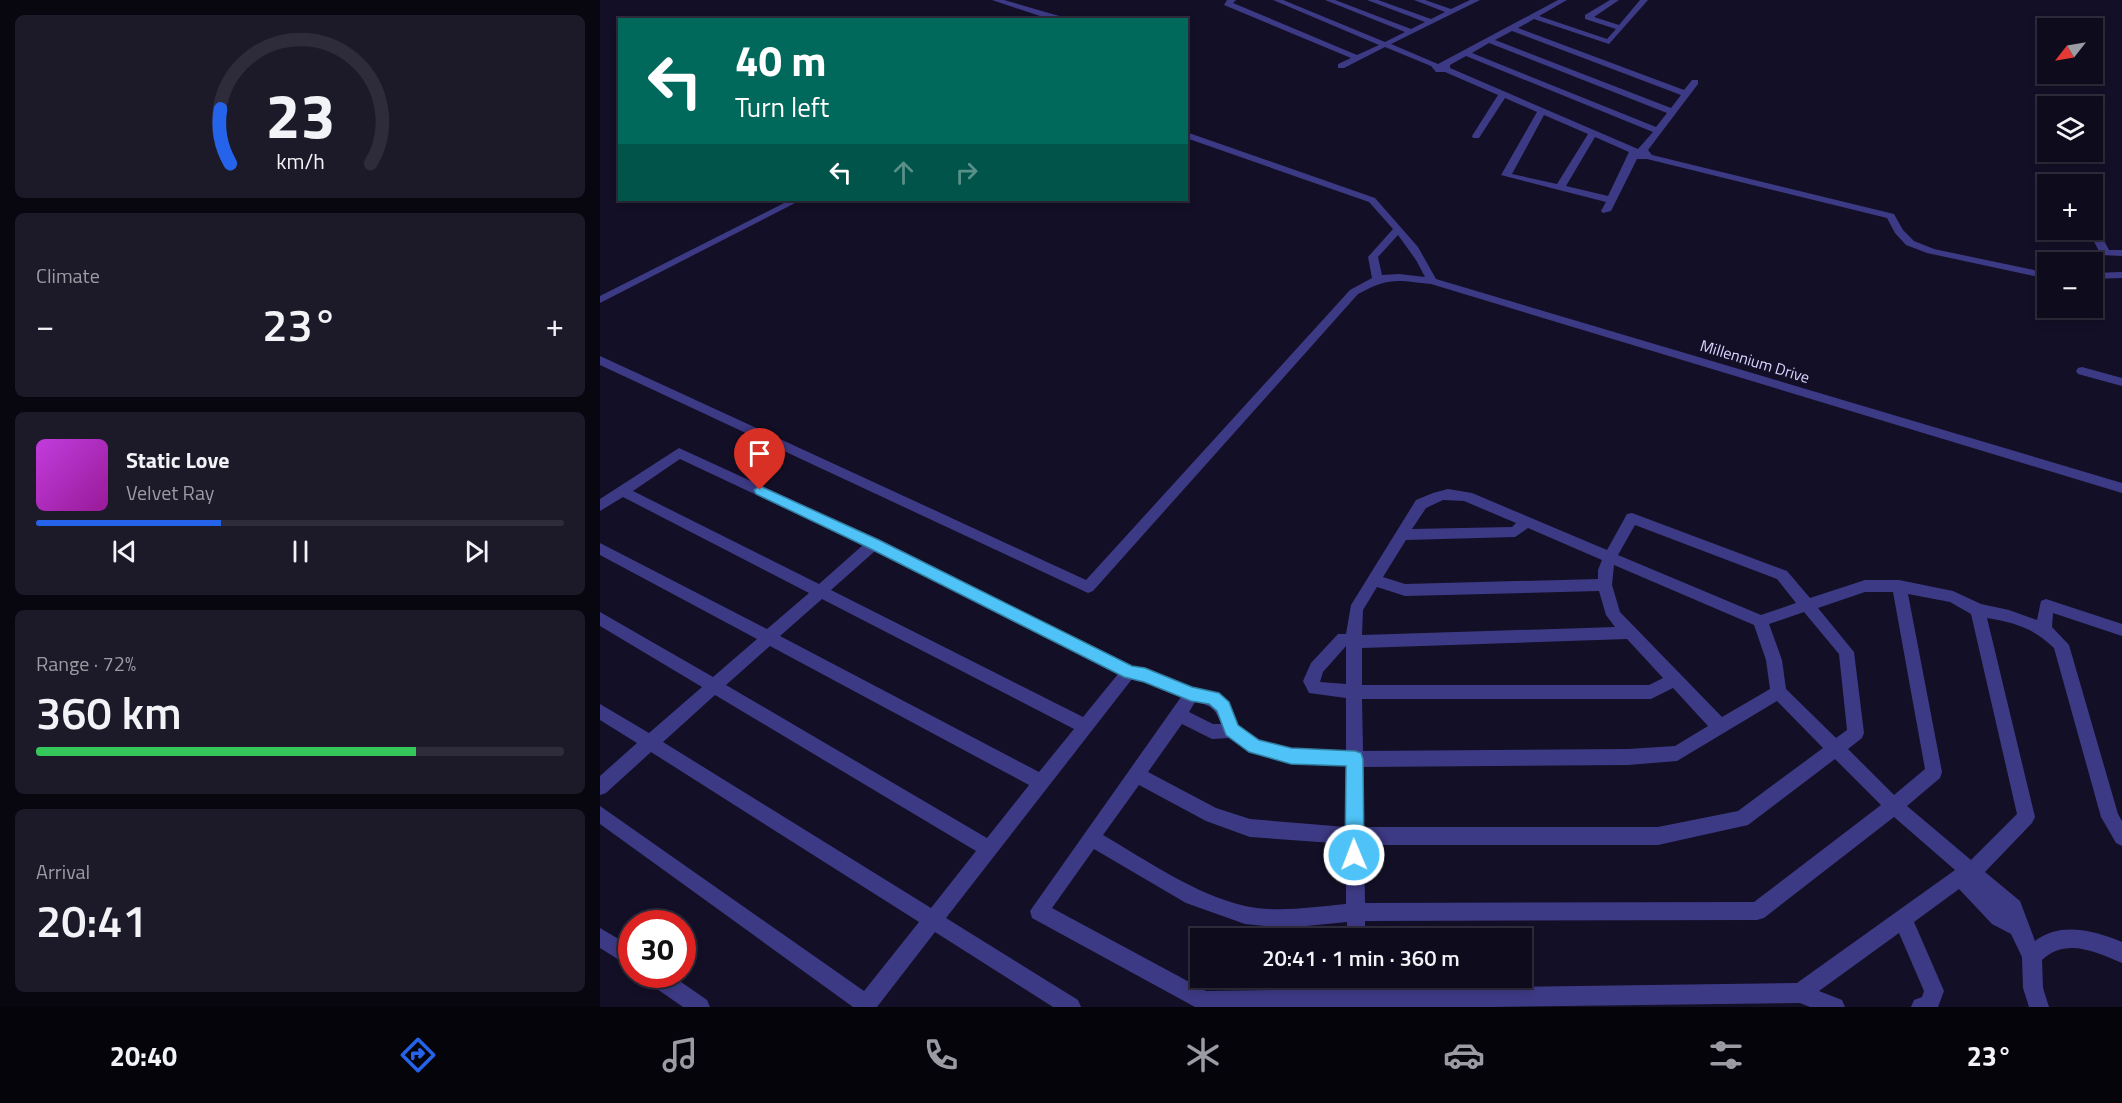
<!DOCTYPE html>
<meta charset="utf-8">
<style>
body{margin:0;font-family:"Titillium Web",sans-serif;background:#1c1929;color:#f1f3f6;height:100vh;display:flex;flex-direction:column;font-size:22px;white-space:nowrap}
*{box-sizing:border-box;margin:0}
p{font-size:20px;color:#9b9ba3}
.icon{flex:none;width:33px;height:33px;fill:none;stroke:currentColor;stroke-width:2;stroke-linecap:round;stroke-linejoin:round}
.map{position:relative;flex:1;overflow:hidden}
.details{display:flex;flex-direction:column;gap:15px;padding:15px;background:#08060f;width:600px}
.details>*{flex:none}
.guide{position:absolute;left:18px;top:18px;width:570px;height:183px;border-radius:0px;box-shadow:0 3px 9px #0003,0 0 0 2px #2e2b3b;background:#00695c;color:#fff;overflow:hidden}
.needle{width:39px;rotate:239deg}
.fabs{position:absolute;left:1437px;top:18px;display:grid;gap:12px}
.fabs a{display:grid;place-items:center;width:66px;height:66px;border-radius:0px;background:#0e0b1c;box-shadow:0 3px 9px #0003,0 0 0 2px #2e2b3b;font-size:30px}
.speed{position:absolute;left:18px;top:910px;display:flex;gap:12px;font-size:30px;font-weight:700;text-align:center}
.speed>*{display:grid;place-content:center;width:78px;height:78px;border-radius:50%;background:#0e0b1c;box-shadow:0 3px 9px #0003,0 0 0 2px #2e2b3b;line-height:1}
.speed .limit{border:9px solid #d22;background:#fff;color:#111}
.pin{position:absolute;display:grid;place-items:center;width:51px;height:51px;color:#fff;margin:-62px -26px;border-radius:50% 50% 50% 0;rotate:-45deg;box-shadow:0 0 6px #0007}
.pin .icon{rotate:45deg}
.me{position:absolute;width:66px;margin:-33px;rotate:359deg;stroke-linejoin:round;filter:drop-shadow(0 0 4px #0008)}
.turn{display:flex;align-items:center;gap:21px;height:126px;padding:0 18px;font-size:27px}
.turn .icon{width:78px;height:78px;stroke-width:2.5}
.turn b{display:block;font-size:42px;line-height:51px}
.lanes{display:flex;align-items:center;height:57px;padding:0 18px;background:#0003;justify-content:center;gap:30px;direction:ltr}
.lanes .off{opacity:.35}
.big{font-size:45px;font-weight:600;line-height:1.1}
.details .tile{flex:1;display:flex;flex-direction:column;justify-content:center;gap:9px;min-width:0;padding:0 21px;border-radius:9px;background:#1c1929}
.details .dial{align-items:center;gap:0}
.dial svg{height:156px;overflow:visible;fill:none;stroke:#2e2b3b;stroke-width:7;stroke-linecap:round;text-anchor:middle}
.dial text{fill:#f1f3f6;stroke:none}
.song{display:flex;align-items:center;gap:18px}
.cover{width:72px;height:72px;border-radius:9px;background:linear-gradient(135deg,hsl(290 70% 55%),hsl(300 70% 35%))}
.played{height:6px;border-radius:3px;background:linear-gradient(90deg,#2563eb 35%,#2e2b3b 35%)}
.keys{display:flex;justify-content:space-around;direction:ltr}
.heat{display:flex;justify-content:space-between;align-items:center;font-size:33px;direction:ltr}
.charge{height:9px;border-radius:4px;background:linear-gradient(90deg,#34c759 72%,#2e2b3b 0)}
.trip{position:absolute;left:590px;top:928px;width:342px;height:60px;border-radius:0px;background:#0e0b1c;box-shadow:0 3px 9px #0003,0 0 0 2px #2e2b3b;font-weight:600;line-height:60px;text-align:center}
.tabs{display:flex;height:96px;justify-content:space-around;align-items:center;background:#06040b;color:#9b9ba3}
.tabs .icon{width:42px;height:42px}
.tabs .selected{color:#2563eb}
.tabs b{font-size:27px;color:#f1f3f6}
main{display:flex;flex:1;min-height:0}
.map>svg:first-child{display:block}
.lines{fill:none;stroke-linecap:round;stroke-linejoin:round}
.street{fill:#3d3a85;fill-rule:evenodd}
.route{fill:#4fc3f7;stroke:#337fa1;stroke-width:1.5}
.labels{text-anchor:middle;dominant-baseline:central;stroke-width:6;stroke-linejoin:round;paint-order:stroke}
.street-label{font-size:16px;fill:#d9d4ff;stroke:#130f26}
</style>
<main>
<section class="details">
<div class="tile dial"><svg viewBox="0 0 100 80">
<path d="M14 69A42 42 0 1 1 86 69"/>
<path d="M14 69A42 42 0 0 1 9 41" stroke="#2563eb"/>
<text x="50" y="56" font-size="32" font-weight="700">23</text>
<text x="50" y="72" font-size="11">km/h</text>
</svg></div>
<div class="tile"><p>Climate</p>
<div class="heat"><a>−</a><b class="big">23°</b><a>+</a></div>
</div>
<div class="tile">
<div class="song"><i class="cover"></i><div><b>Static Love</b><p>Velvet Ray</p></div></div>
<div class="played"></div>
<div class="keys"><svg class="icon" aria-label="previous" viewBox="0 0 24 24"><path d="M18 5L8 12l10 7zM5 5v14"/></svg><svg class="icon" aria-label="pause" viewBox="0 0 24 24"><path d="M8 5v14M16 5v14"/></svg><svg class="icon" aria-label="next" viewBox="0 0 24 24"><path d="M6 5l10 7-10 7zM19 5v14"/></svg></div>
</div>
<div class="tile"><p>Range · 72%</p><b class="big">360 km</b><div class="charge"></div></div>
<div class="tile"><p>Arrival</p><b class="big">20:41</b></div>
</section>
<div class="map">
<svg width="1522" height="1007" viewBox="0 0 1522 1007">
<rect width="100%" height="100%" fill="#130f26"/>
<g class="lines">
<g class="street">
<polygon points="392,0 404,0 473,20 452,20"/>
<path d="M627,0H636L633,3L757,55L779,45L673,0H683L785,42L805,32L725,0H735L811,29L825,22L767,0H778L831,19L845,12L814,0H825L851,9L870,0H880L791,44L838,64L958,0H967L939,16L1007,39L1016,29L985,19V15L1010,0H1019L994,17L1019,25L1040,0H1048L1009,44L934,19L918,28L1084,90L1092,80H1098V84L1048,150L1052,155L1294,214L1303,230L1314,241L1334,249L1448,273V279L1327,253L1306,245L1295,233L1287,218L1047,159H1037L1011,211L1003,213L1001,211L1006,202L901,175L937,112L905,98L879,138H873L872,136L898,95L845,72H836L831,66L785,47L744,68H738V64L751,58L624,5ZM912,31L1081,95L1071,108L895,40ZM889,43L1067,113L1056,127L872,53ZM866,56L1053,132L1038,149L850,68V65ZM944,115L988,134L957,184L912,174ZM995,137L1029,152L1008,196L966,186Z"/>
<path d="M586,132L775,198L818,247L836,279L1522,483V493L831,284C796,280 789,277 758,294L493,591L488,593L0,365V356L486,580L750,290L772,278L768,257L793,229L769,202L586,138ZM798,235L816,260L825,277L799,274L782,275L778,257Z"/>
<polygon points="1462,173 1468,173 1474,184 1466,184 1460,175"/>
<polygon points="190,200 201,200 0,303 0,296"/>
<polygon points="1492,225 1497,228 1509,250 1522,250 1522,256 1501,255 1488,230 1492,230"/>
<polygon points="1522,272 1522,278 1492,279 1492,273"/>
<polygon points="1482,367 1522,378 1522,386 1478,374 1476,371 1478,368"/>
<path d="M79,448L279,540L531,666L545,668L592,687L619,693L629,702L638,725L658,740L691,748L746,751V698L709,693L703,681L711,663L738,634H746L751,605L816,500L833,493L848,489L872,493L1007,550L1027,514L1032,513L1187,571L1210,598L1265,580H1299L1353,591L1381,604L1409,610L1437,620L1441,601L1446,599L1522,624V636L1453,613L1452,627L1469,645L1518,814L1522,821V846L1516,843L1501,817L1454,648C1433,628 1416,623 1387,618L1435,817L1432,823L1385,872L1420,901L1435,941C1461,921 1495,931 1522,942V963C1496,952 1466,937 1442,960L1443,988L1449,1007H1429L1423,988L1422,957L1411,934L1392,924L1359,889L1314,922L1344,991L1338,1007H1311L1314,1000L1322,997L1324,991L1299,933L1219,991L1242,1000L1245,1007H1210L1200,1003L892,1007H595L432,918L430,911L581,697L544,681L532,679L346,918L478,1000L481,1007H453L335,932L277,1007H253L0,824V806L264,991L319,922L51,752L6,793L0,795V776L37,743L0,720V704L49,733L102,687L0,626V612L113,677L157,639L0,555V543L167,629L209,593L23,497L0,511V499ZM80,459L263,545L219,584L33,491ZM843,500L864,501L916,523L912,527L812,529L826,508ZM1035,525L1177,579L1196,603L1161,615L1018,555ZM928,528L1002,560L998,570V579L805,584L783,577L806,540L915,537ZM275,551L518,674L483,717L231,590ZM1014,565L1154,625L1166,660L1170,689L1122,717L1020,612L1012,585ZM777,587L805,596L999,591L1006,615L1015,627L762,635L763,610ZM1265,592H1293L1325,769L1294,795L1248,749L1262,738L1264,733L1254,652L1218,608ZM1308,594L1350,602L1371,614L1417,814L1371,860L1307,806L1340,778L1342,772ZM222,599L474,729L439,772L180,636ZM1204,612L1239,654L1247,730L1236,738L1186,689L1182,660L1169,624ZM1027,639L1063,678L1049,685H762V648ZM170,646L429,785L387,838L126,685ZM746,646V684L720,682L723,672ZM1073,688L1108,726L1075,746L1028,749L763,751L762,699H1051ZM115,695L376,851L331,908L63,742ZM1177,701L1223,748L1138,811L1058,827H764L763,767L1028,765L1077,761ZM595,702C611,705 616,709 621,724H613L589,712ZM582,724L612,739L629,738L648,751L691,764L746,766V827L650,819L616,808L548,772ZM1235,759L1281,805L1154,902L765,903L764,845H1058L1148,825ZM539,785L606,821L650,837L746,844V904C713,907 678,913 645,906C594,894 548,861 503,835ZM1294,817L1355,870L1197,983L768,989V978H748V989L606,991L452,908L494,849L586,903L645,924L686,928L747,922V939H765V921L1157,920L1164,918Z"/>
<polygon points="0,928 32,947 32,968 0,948"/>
<polygon points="44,975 71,975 107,1000 110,1007 83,1007 47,982"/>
</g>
</g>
<polygon class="route" points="160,486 279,540 532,666 545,668 592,687 619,693 629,702 638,725 659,740 691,748 755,751 761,753 763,759 764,855 761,862 754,864 748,862 745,855 746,766 691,764 649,752 626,735 617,711 609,704 591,701 544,682 524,677 269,548 156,494 154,490"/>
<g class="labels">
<g class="street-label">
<text transform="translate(1155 361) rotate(17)">Millennium Drive</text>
</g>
</g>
</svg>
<div class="fabs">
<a><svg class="needle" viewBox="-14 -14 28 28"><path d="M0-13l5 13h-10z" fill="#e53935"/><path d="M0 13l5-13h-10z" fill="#9b9ba3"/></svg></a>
<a><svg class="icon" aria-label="layers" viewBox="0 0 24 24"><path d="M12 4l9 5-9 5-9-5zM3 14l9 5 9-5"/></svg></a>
<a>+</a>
<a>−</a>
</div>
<div class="speed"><div class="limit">30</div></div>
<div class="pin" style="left:160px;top:490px;background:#d93025"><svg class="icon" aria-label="arrive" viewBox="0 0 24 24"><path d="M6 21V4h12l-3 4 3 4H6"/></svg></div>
<svg class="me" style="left:754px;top:855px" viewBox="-20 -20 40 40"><circle r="17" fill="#4fc3f7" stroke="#fff" stroke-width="3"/><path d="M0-11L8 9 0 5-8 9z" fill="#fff"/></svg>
<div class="trip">20:41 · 1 min · 360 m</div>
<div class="guide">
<div class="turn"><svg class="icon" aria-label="left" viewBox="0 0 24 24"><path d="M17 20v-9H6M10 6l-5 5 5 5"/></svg><div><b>40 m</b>Turn left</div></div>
<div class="lanes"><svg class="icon" aria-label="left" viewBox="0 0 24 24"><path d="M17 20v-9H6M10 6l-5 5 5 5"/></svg><svg class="icon off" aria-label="ahead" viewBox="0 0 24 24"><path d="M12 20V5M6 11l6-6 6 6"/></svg><svg class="icon off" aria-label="right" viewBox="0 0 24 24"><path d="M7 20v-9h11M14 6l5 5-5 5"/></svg></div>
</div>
</div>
</main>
<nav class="tabs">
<b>20:40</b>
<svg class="icon selected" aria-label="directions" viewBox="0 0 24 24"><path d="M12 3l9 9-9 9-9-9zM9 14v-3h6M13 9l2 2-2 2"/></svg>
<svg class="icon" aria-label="music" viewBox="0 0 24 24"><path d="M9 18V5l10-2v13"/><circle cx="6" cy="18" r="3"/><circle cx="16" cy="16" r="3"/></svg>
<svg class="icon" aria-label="phone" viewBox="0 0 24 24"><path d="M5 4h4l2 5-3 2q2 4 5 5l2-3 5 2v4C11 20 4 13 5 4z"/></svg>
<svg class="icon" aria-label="climate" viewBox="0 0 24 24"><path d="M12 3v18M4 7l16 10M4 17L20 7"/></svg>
<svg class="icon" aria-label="car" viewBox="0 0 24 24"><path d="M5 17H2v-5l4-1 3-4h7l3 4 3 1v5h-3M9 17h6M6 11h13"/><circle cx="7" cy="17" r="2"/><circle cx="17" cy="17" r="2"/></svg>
<svg class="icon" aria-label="filters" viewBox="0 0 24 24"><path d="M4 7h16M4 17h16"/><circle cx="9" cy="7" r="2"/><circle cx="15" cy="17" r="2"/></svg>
<b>23°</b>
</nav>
